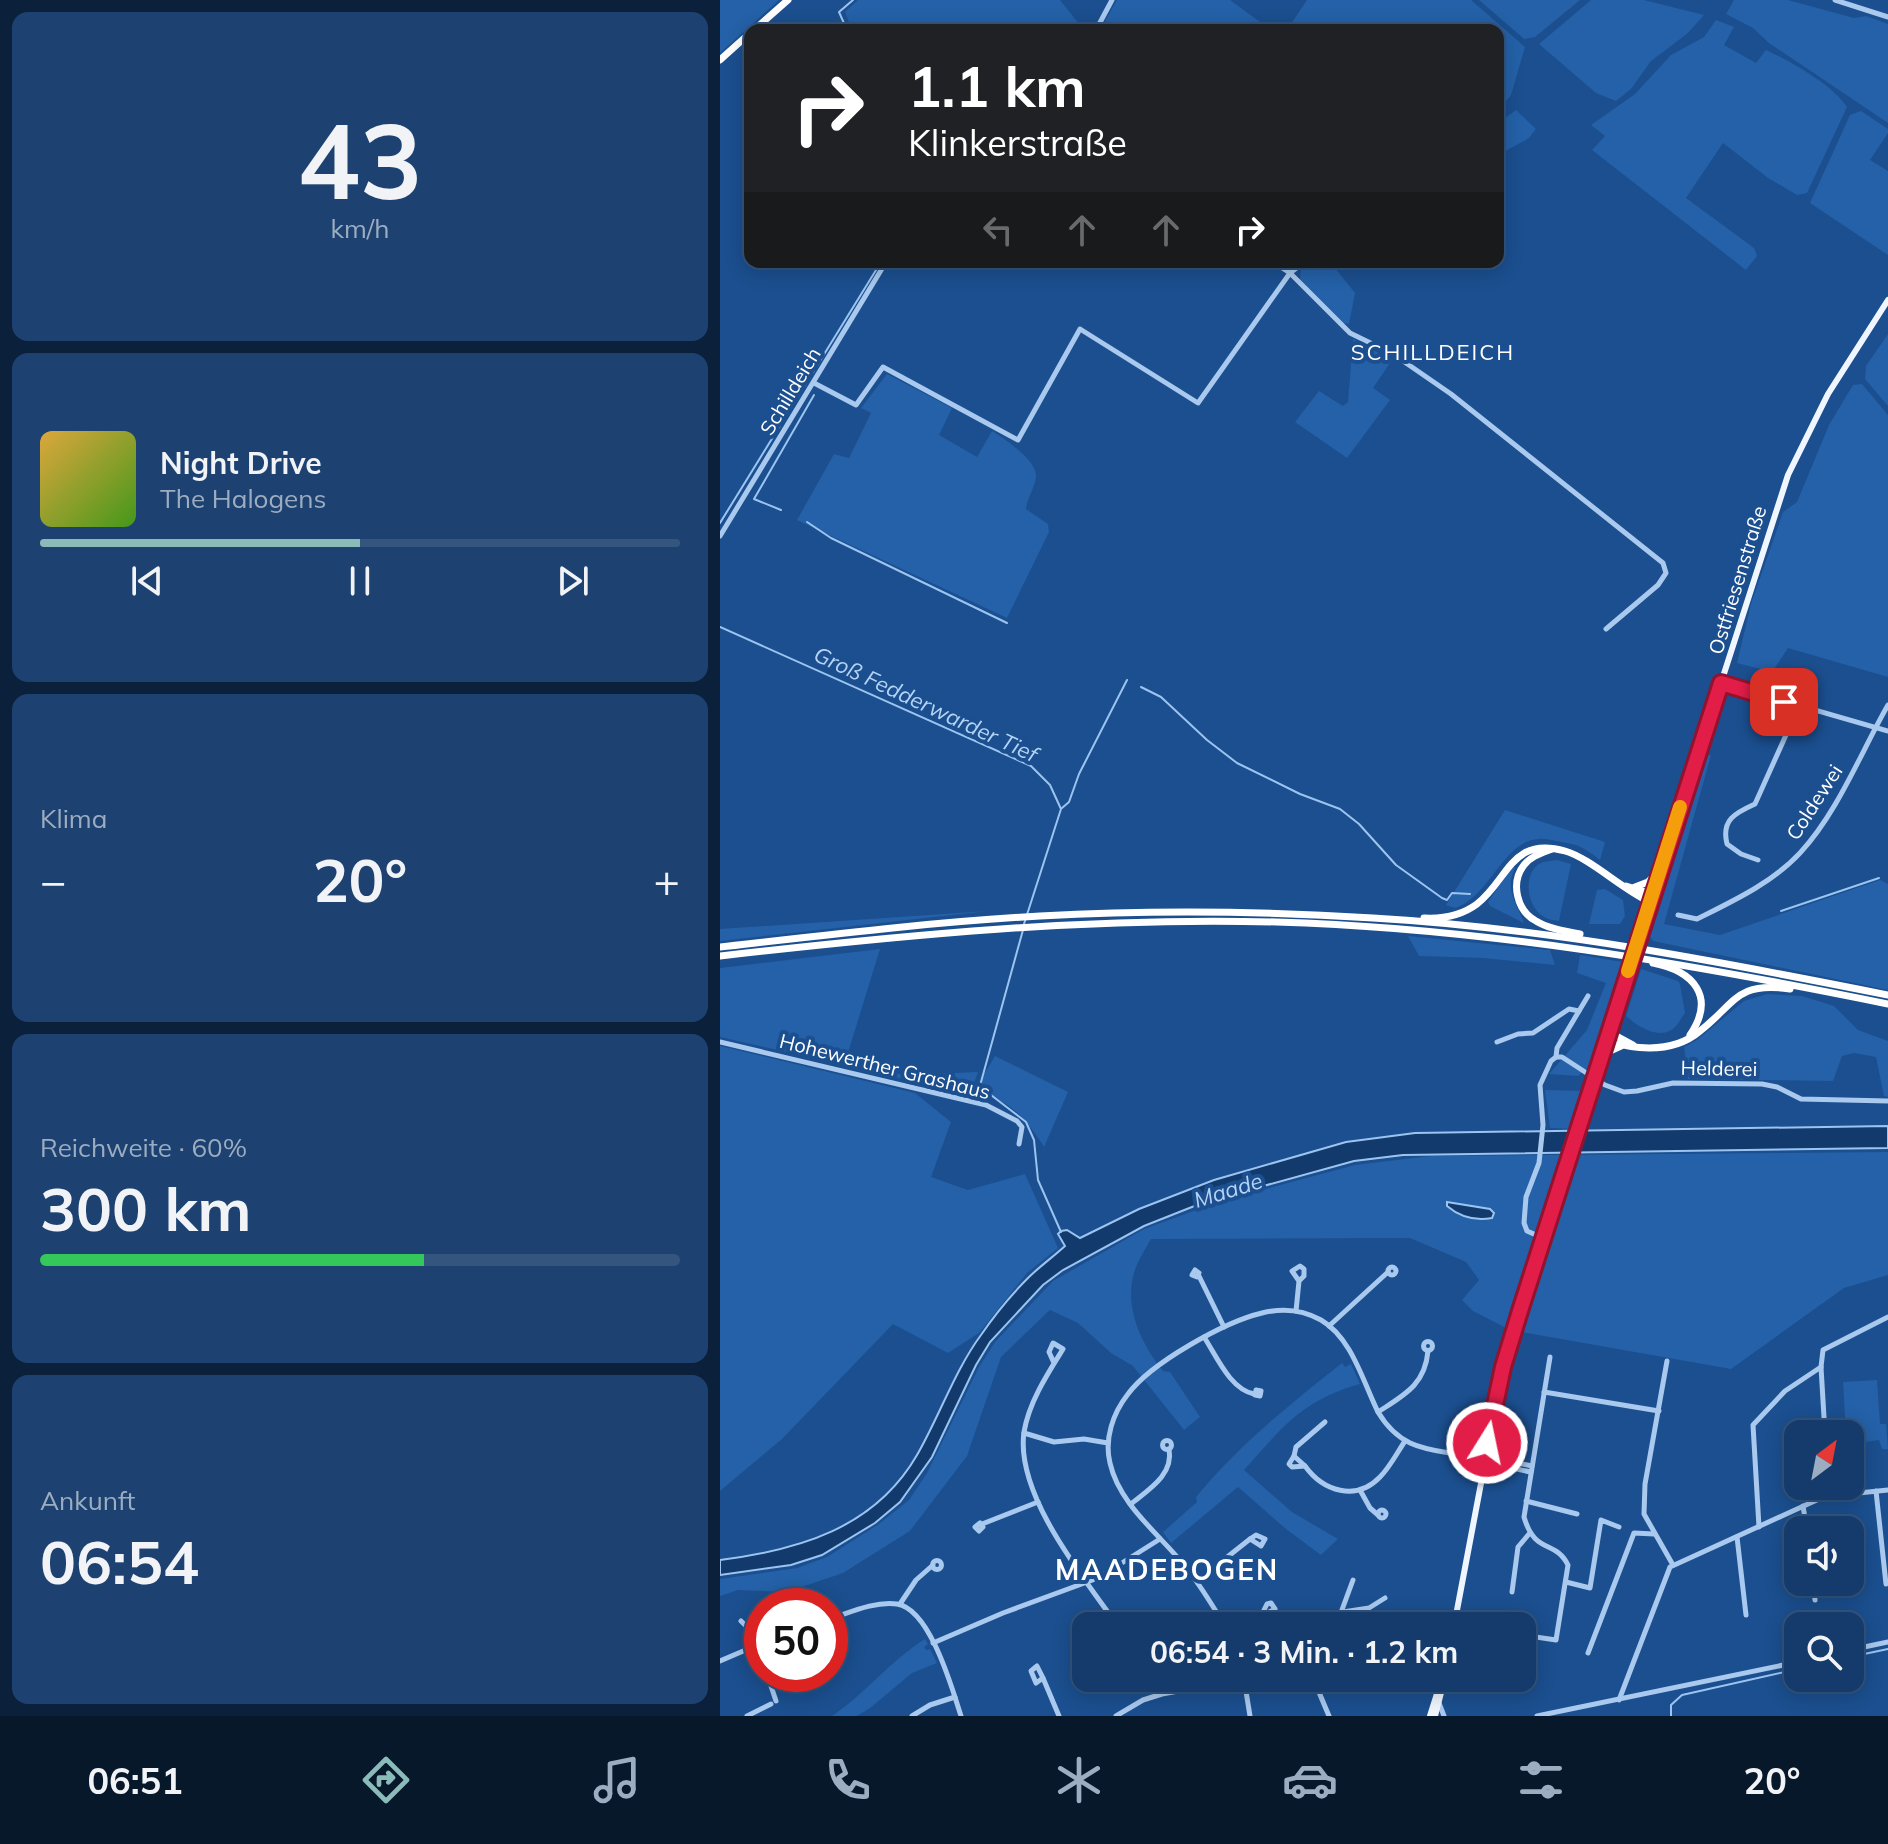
<!DOCTYPE html>
<html lang="de">
<meta charset="utf-8">
<style>
body{margin:0;font-family:Mulish,sans-serif;background:#1d4271;color:#f1f3f6;height:100vh;display:flex;flex-direction:column;font-size:30px;white-space:nowrap}
*{box-sizing:border-box;margin:0}
p{font-size:26px;color:#9dadc1}
.icon{flex:none;width:44px;height:44px;fill:none;stroke:currentColor;stroke-width:2;stroke-linecap:round;stroke-linejoin:round}
.map{position:relative;flex:1;overflow:hidden}
.side{display:flex;flex-direction:column;gap:12px;padding:12px;background:#0b203b;width:720px}
.side>*{flex:none}
.guide{position:absolute;left:24px;top:24px;width:760px;height:244px;border-radius:16px;box-shadow:0 4px 20px #0003,0 0 0 2px #33557e;background:#202124;color:#fff;overflow:hidden}
.needle{width:52px;rotate:32deg}
.fabs{position:absolute;left:1064px;top:1420px;display:grid;gap:16px}
.fabs a{display:grid;place-items:center;width:80px;height:80px;border-radius:16px;background:#143b6b;box-shadow:0 4px 20px #0003,0 0 0 2px #33557e;font-size:40px}
.speed{position:absolute;left:24px;top:1588px;display:flex;gap:16px;font-size:40px;font-weight:700;text-align:center}
.speed>*{display:grid;place-content:center;width:104px;height:104px;border-radius:50%;background:#143b6b;box-shadow:0 4px 20px #0003,0 0 0 2px #33557e;line-height:1}
.speed .limit{border:12px solid #d22;background:#fff;color:#111}
.pin{position:absolute;display:grid;place-items:center;width:68px;height:68px;color:#fff;margin:-34px;border-radius:16px;box-shadow:0 4px 12px #0006}
.me{position:absolute;width:88px;margin:-44px;rotate:10deg;stroke-linejoin:round;filter:drop-shadow(0 0 6px #0008)}
.turn{display:flex;align-items:center;gap:28px;height:168px;padding:0 32px;font-size:36px}
.turn .icon{width:104px;height:104px;stroke-width:2.5}
.turn b{display:block;font-size:56px;line-height:68px}
.lanes{display:flex;align-items:center;height:76px;padding:0 32px;background:#0003;justify-content:center;gap:40px;direction:ltr}
.lanes .off{opacity:.35}
.big{font-size:60px;font-weight:700;line-height:1.1}
.side .card{flex:1;display:flex;flex-direction:column;justify-content:center;gap:12px;min-width:0;padding:0 28px;border-radius:16px;background:#1d4271}
.side .dial{align-items:center;gap:0}
.dial b{font-size:104px;line-height:1}
.song{display:flex;align-items:center;gap:24px}
.cover{width:96px;height:96px;border-radius:12px;background:linear-gradient(135deg,hsl(40 70% 55%),hsl(100 70% 35%))}
.played{height:8px;border-radius:4px;background:linear-gradient(90deg,#8bbbb9 50%,#33557e 50%)}
.keys{display:flex;justify-content:space-around;direction:ltr}
.heat{display:flex;justify-content:space-between;align-items:center;font-size:44px;direction:ltr}
.charge{height:12px;border-radius:6px;background:linear-gradient(90deg,#34c759 60%,#33557e 0)}
.trip{position:absolute;left:352px;top:1612px;width:464px;height:80px;border-radius:16px;background:#143b6b;box-shadow:0 4px 20px #0003,0 0 0 2px #33557e;font-weight:700;line-height:80px;text-align:center}
.tab-bar{display:flex;height:128px;justify-content:space-around;align-items:center;background:#08182b;color:#9dadc1}
.tab-bar .icon{width:56px;height:56px}
.tab-bar .current{color:#8bbbb9}
.tab-bar b{font-size:36px;color:#f1f3f6}
main{display:flex;flex:1;min-height:0}
.map>svg:first-child{display:block}
.green{fill:#2461a8}
.water{fill:#123a6d;stroke:#9cc4f0;stroke-width:2}
.lines{fill:none;stroke-linecap:round;stroke-linejoin:round}
.stream{stroke:#9cc4f0;stroke-width:2}
.minor{stroke:#a9c9ee;stroke-width:5}
.major{stroke:#f0f6ff;stroke-width:6}
.highway{stroke:#fff;stroke-width:7}
.major-bridge{stroke:#f0f6ff;stroke-width:6}
.route-casing{stroke:#92132f;stroke-width:20}
.route{stroke:#e11d48;stroke-width:14}
.slow{stroke:#f59e0b;stroke-width:14}
.labels{text-anchor:middle;dominant-baseline:central;stroke-width:8;stroke-linejoin:round;paint-order:stroke}
.street-label{font-size:20px;fill:#fff;stroke:#1b4f8f}
.neighbourhood-label{font-size:22px;letter-spacing:2px;fill:#fff;stroke:#1b4f8f}
.water-label{font-size:22px;font-style:italic;fill:#b5d3f5;stroke:#1b4f8f}
.district-label{font-size:28px;font-weight:bold;letter-spacing:2px;fill:#fff;stroke:#1b4f8f}
</style>
<main>
<section class="side">
<div class="card dial"><b>43</b><p>km/h</p></div>
<div class="card">
<div class="song"><i class="cover"></i><div><b>Night Drive</b><p>The Halogens</p></div></div>
<div class="played"></div>
<div class="keys"><svg class="icon" aria-label="previous" viewBox="0 0 24 24"><path d="M18 5L8 12l10 7zM5 5v14"/></svg><svg class="icon" aria-label="pause" viewBox="0 0 24 24"><path d="M8 5v14M16 5v14"/></svg><svg class="icon" aria-label="next" viewBox="0 0 24 24"><path d="M6 5l10 7-10 7zM19 5v14"/></svg></div>
</div>
<div class="card"><p>Klima</p>
<div class="heat"><a>−</a><b class="big">20°</b><a>+</a></div>
</div>
<div class="card"><p>Reichweite · 60%</p><b class="big">300 km</b><div class="charge"></div></div>
<div class="card"><p>Ankunft</p><b class="big">06:54</b></div>
</section>
<div class="map">
<svg width="1168" height="1716" viewBox="0 0 1168 1716">
<rect width="100%" height="100%" fill="#1b4f8f"/>
<g class="green">
<polygon points="0,0 59,0 0,53"/>
<polygon points="138,0 340,0 364,30 132,30 125,12"/>
<polygon points="397,0 510,0 551,30 380,30"/>
<polygon points="587,0 751,0 805,47 791,95 778,110 778,30 567,30"/>
<polygon points="759,0 860,0 815,37 804,39"/>
<polygon points="871,0 924,0 984,15 968,33 931,61 911,89 896,101 876,93 819,44"/>
<polygon points="1014,0 1068,0 1134,18 1146,16 1168,24 1168,123 1049,43 1033,28 1006,14"/>
<path d="M996,20L1014,27L1004,45L1036,63L1046,50C1070,61 1113,85 1127,107L1087,193L1077,195L1048,178L1003,143L966,198L1034,248L1037,256L1026,270L872,150L885,136L871,125L915,94L951,55L984,37Z"/>
<polygon points="796,110 816,129 809,138 778,155 778,123"/>
<polygon points="1141,111 1168,129 1168,133 1150,160 1168,171 1168,255 1090,203 1130,115"/>
<polygon points="590,262 610,262 635,293 629,324 623,323 580,281 581,268"/>
<polygon points="1168,334 1168,406 1145,379 1146,366"/>
<polygon points="633,339 672,360 653,388 670,400 627,458 575,422 599,391 623,406 628,402"/>
<path d="M167,374L232,408L219,435L257,457L272,431C285,439 318,461 316,477C315,488 307,498 306,509L328,524L329,532L287,618L77,520L114,454L129,458L151,413L141,408Z"/>
<polygon points="1142,384 1168,415 1168,677 1068,648 1052,672 1017,663 1031,604 1063,512 1077,502 1109,425 1133,385"/>
<polygon points="991,755 944,924 1000,935 1160,880 1168,884 1168,990 933,941 930,937 985,756"/>
<path d="M785,810L885,842L880,860C862,846 859,845 836,841C831,840 823,838 818,839C783,841 770,897 735,908L726,905Z"/>
<path d="M837,860L851,864L839,921C835,920 830,920 826,918C806,910 801,870 823,862C827,861 832,861 837,860Z"/>
<path d="M793,866L795,868C784,890 797,903 804,923L770,906L768,902Z"/>
<polygon points="885,889 903,900 905,916 900,924 869,924 877,890"/>
<polygon points="268,911 0,941 0,929"/>
<polygon points="688,936 830,950 835,965 763,958 699,956"/>
<polygon points="160,949 127,1056 182,1075 258,1072 250,1094 0,1037 0,968"/>
<polygon points="860,955 903,962 870,1066 858,1076 829,1074 867,1030 886,983 857,973"/>
<path d="M921,969L958,981L960,984L965,1013C962,1017 958,1025 953,1029C938,1040 917,1026 906,1016Z"/>
<polygon points="1047,994 1082,996 1114,1006 1138,1030 1168,1041 1168,1097 1164,1096 1156,1057 1134,1053 1122,1056 1113,1081 968,1079 964,1047 977,1040 1024,1001"/>
<polygon points="0,1046 195,1093 231,1122 211,1177 248,1190 305,1174 338,1248 307,1273 259,1333 228,1353 173,1324 62,1439 0,1491"/>
<path d="M275,1056L348,1092L324,1147C306,1119 288,1096 253,1093Z"/>
<polygon points="825,1090 865,1091 852,1129 830,1128"/>
<path d="M1168,1152V1275L1124,1288L1011,1369L790,1330L753,1311L742,1300L759,1280L746,1262L690,1238L431,1239C426,1248 420,1257 416,1267C402,1304 420,1342 443,1371L450,1372L480,1417L464,1430L413,1366L391,1353L358,1323L330,1310L281,1357L247,1456L190,1531L123,1573L67,1592L18,1590L0,1596V1579L77,1568L107,1557L159,1524L189,1500L207,1473L259,1367L275,1342L333,1281L424,1229L501,1201L635,1165L711,1156Z"/>
<path d="M622,1363L625,1367L631,1364L640,1384C582,1400 562,1428 524,1470L572,1512L618,1539L601,1555L566,1529L518,1487L451,1543L443,1532L477,1502L476,1497C518,1446 570,1404 622,1363Z"/>
<polygon points="1157,1380 1160,1424 1166,1424 1168,1449 1162,1449 1159,1440 1130,1444 1130,1434 1126,1434 1123,1382"/>
<path d="M205,1639L208,1644L204,1647L206,1650L210,1649L217,1663L192,1673L150,1708L137,1716H112C146,1693 171,1660 205,1639Z"/>
</g>
<g class="water">
<path d="M1168,1126V1148L683,1155L634,1161L482,1203L424,1226L343,1270L323,1285L270,1342L256,1365L212,1457L180,1502L155,1523L102,1555L71,1565L0,1575V1560C79,1550 155,1528 197,1455C219,1417 235,1370 261,1335C274,1316 291,1295 308,1278C319,1267 333,1257 345,1246L338,1234L341,1231L347,1230L360,1238L419,1209L494,1180L626,1142L695,1133Z"/>
<path d="M727,1202L770,1209L774,1213L772,1218C755,1221 740,1217 727,1206Z"/>
</g>
<g class="lines">
<g class="stream">
<polyline points="127,30 119,12 133,0"/>
<polyline points="61,510 34,499 94,395"/>
<polyline points="87,522 111,538 287,623"/>
<polyline points="0,523 161,262"/>
<polyline points="0,627 311,766 330,785 341,809 304,924"/>
<polyline points="421,687 441,697 487,740 517,763 580,794 620,809 639,824 676,865 722,898 727,900 732,893 750,894"/>
<polyline points="342,808 349,802 359,774 407,680"/>
<polyline points="1061,911 1159,878"/>
<polyline points="261,1082 303,930"/>
<polyline points="267,1092 306,1122 314,1140 318,1180 341,1232"/>
<polyline points="1130,1657 1168,1649"/>
<polyline points="951,1716 951,1705 962,1695 1078,1669"/>
</g>
<g class="minor">
<polyline points="1115,0 1168,17"/>
<polyline points="376,30 392,0"/>
<polyline points="553,262 570,273 630,333 673,354 731,394 943,563 946,573 938,585 886,629"/>
<polyline points="94,383 136,405 163,367 298,440 360,329 478,403 570,273 584,262"/>
<polyline points="0,536 166,262"/>
<polyline points="1001,683 1168,731"/>
<path d="M1038,860L1021,854L1007,844C1001,820 1015,813 1035,804L1079,706"/>
<path d="M958,915L977,919C1013,901 1052,883 1080,853C1118,812 1141,752 1168,705"/>
<polyline points="859,1011 868,996"/>
<polyline points="0,1042 266,1105 297,1121 302,1127 299,1144"/>
<polyline points="777,1042 798,1034 813,1033 849,1009 859,1011 837,1048 836,1057 831,1061 820,1085 823,1125 819,1163 806,1197 804,1223 807,1231 823,1238"/>
<polyline points="836,1057 842,1057 885,1085 904,1092 917,1091 953,1083 1042,1084 1057,1087 1081,1099 1168,1101"/>
<circle cx="672" cy="1271" r="4"/>
<polygon points="475,1270 479,1273 477,1277 472,1275"/>
<polyline points="479,1276 504,1327"/>
<polyline points="576,1311 579,1281 584,1276 584,1269 580,1266 572,1271 579,1281"/>
<polyline points="609,1326 668,1272"/>
<path d="M484,1337C497,1357 510,1389 534,1394"/>
<circle cx="708" cy="1346" r="4.5"/>
<polyline points="947,1361 925,1484 924,1514 953,1565"/>
<path d="M334,1363L329,1352L333,1343L343,1349C328,1373 309,1402 304,1432C295,1494 363,1577 398,1626"/>
<polygon points="536,1390 541,1391 540,1396 535,1395"/>
<polyline points="824,1392 939,1411"/>
<path d="M658,1412C684,1395 705,1385 708,1351"/>
<polyline points="304,1433 334,1442 364,1439 388,1443"/>
<polyline points="1105,1434 1101,1367 1103,1350 1168,1317"/>
<circle cx="447" cy="1445" r="4.5"/>
<polyline points="574,1456 576,1447 605,1422"/>
<polygon points="574,1456 585,1466 572,1467 569,1464"/>
<polyline points="765,1460 774,1458 812,1466"/>
<path d="M585,1466C603,1491 636,1502 660,1477C670,1467 677,1453 685,1441"/>
<polyline points="640,1490 650,1508 658,1515"/>
<polyline points="1156,1491 1166,1584"/>
<polyline points="806,1501 857,1514"/>
<path d="M411,1504C428,1490 454,1475 449,1449"/>
<polyline points="1083,1506 1087,1530"/>
<circle cx="662" cy="1514" r="4"/>
<polygon points="260,1523 263,1527 259,1531 255,1527"/>
<polyline points="262,1524 318,1502"/>
<polyline points="1039,1527 1033,1425 1065,1391 1101,1367"/>
<polygon points="536,1535 545,1539 541,1546 530,1539"/>
<polyline points="1017,1537 1026,1615"/>
<circle cx="217" cy="1565" r="4.5"/>
<polyline points="477,1581 530,1539"/>
<polyline points="846,1582 870,1588 881,1520 899,1527"/>
<polyline points="1093,1582 1095,1600"/>
<polyline points="792,1592 798,1547 809,1534"/>
<polygon points="551,1603 555,1609 541,1616 547,1604"/>
<polyline points="180,1604 196,1580 213,1565"/>
<polyline points="623,1612 649,1608 665,1598"/>
<path d="M110,1619C131,1612 155,1601 177,1604C210,1609 232,1688 241,1716"/>
<polyline points="21,1621 27,1627 42,1663"/>
<path d="M505,1626C492,1605 480,1584 464,1565C439,1534 399,1504 390,1463C384,1439 393,1413 408,1394C431,1363 504,1322 542,1313C562,1308 583,1310 601,1320C632,1338 643,1382 658,1412C685,1457 719,1447 762,1460C778,1464 794,1469 811,1472"/>
<polyline points="518,1626 541,1616"/>
<polyline points="616,1626 633,1580"/>
<path d="M802,1635L836,1640L848,1565C835,1539 815,1555 804,1517L830,1357"/>
<polyline points="213,1643 283,1613 378,1578 440,1539"/>
<polyline points="1130,1650 1168,1642"/>
<polyline points="868,1653 914,1533 934,1534"/>
<polyline points="0,1661 42,1643"/>
<polygon points="317,1666 323,1678 316,1683 311,1671"/>
<polyline points="47,1674 56,1701"/>
<polyline points="323,1678 339,1716"/>
<polyline points="593,1678 609,1716"/>
<polyline points="524,1679 530,1716"/>
<polyline points="104,1682 114,1673 110,1663"/>
<polyline points="899,1700 950,1567 1099,1499 1109,1496 1168,1490"/>
<polyline points="719,1703 724,1716"/>
<polyline points="27,1716 51,1704"/>
<polyline points="192,1716 210,1705 235,1697"/>
<polyline points="396,1716 423,1700 442,1694 524,1679"/>
<polyline points="817,1716 1078,1662"/>
</g>
<g class="major">
<polyline points="924,922 1068,475 1108,394 1168,300"/>
<polyline points="877,1069 909,970"/>
<polyline points="734,1626 783,1367 868,1099"/>
<polyline points="710,1716 722,1678"/>
<polyline points="715,1716 723,1685"/>
</g>
<g class="highway">
<polyline points="34,30 68,0"/>
<polyline points="0,60 30,33"/>
<path d="M832,849C822,853 811,856 804,865C790,883 797,911 816,921C829,929 845,931 860,934"/>
<polyline points="906,886 932,894"/>
<polyline points="915,887 928,882 939,871"/>
<path d="M704,918C723,919 741,916 757,904C789,879 791,836 845,851C870,858 903,890 930,902"/>
<path d="M0,947C106,935 213,922 320,916C430,910 542,911 653,918C827,928 997,961 1168,995"/>
<path d="M0,956C184,935 370,917 556,922C763,928 966,963 1168,1004"/>
<path d="M933,963C974,971 996,997 970,1035"/>
<polyline points="889,1032 913,1045"/>
<path d="M886,1041C917,1050 954,1053 980,1031C1016,1003 1016,981 1070,989"/>
<polyline points="881,1055 901,1046"/>
</g>
<g class="major-bridge">
<polyline points="909,970 924,922"/>
<polyline points="868,1099 877,1069"/>
</g>
</g>
<g class="lines">
<g class="route-casing">
<polyline id="route" points="767,1443 783,1367 800,1311 1001,683 1064,702"/>
</g>
<use href="#route" class="route"/>
<polyline class="slow" points="908,971 960,807"/>
</g>
<g class="labels">
<g class="street-label">
<text transform="translate(70 391) rotate(-59)">Schilldeich</text>
<text transform="translate(1017 580) rotate(-73)">Ostfriesenstraße</text>
<text transform="translate(1094 802) rotate(-57)">Coldewei</text>
<text transform="translate(165 1066) rotate(14)">Hohewerther Grashaus</text>
<text transform="translate(999 1068) rotate(1)">Helderei</text>
</g>
<g class="neighbourhood-label">
<text x="713" y="352">SCHILLDEICH</text>
</g>
<g class="water-label">
<text transform="translate(206 704) rotate(25)">Groß Fedderwarder Tief</text>
<text transform="translate(508 1190) rotate(-17)">Maade</text>
</g>
<g class="district-label">
<text x="447" y="1569">MAADEBOGEN</text>
</g>
</g>
</svg>
<div class="fabs">
<a><svg class="needle" viewBox="-14 -14 28 28"><path d="M0-13l5 13h-10z" fill="#e53935"/><path d="M0 13l5-13h-10z" fill="#9dadc1"/></svg></a>
<a><svg class="icon" aria-label="sound" viewBox="0 0 24 24"><path d="M4 9h4l5-4v14l-5-4H4zM17 9q2 3 0 6"/></svg></a>
<a><svg class="icon" aria-label="search" viewBox="0 0 24 24"><circle cx="10" cy="10" r="6"/><path d="M15 15l6 6"/></svg></a>
</div>
<div class="speed"><div class="limit">50</div></div>
<div class="pin" style="left:1064px;top:702px;background:#d93025"><svg class="icon" aria-label="arrive" viewBox="0 0 24 24"><path d="M6 21V4h12l-3 4 3 4H6"/></svg></div>
<svg class="me" style="left:767px;top:1443px" viewBox="-20 -20 40 40"><circle r="17" fill="#e11d48" stroke="#fff" stroke-width="3"/><path d="M0-11L8 9 0 5-8 9z" fill="#fff"/></svg>
<div class="trip">06:54 · 3 Min. · 1.2 km</div>
<div class="guide">
<div class="turn"><svg class="icon" aria-label="right" viewBox="0 0 24 24"><path d="M7 20v-9h11M14 6l5 5-5 5"/></svg><div><b>1.1 km</b>Klinkerstraße</div></div>
<div class="lanes"><svg class="icon off" aria-label="left" viewBox="0 0 24 24"><path d="M17 20v-9H6M10 6l-5 5 5 5"/></svg><svg class="icon off" aria-label="ahead" viewBox="0 0 24 24"><path d="M12 20V5M6 11l6-6 6 6"/></svg><svg class="icon off" aria-label="ahead" viewBox="0 0 24 24"><path d="M12 20V5M6 11l6-6 6 6"/></svg><svg class="icon" aria-label="right" viewBox="0 0 24 24"><path d="M7 20v-9h11M14 6l5 5-5 5"/></svg></div>
</div>
</div>
</main>
<nav class="tab-bar">
<b>06:51</b>
<svg class="icon current" aria-label="directions" viewBox="0 0 24 24"><path d="M12 3l9 9-9 9-9-9zM9 14v-3h6M13 9l2 2-2 2"/></svg>
<svg class="icon" aria-label="music" viewBox="0 0 24 24"><path d="M9 18V5l10-2v13"/><circle cx="6" cy="18" r="3"/><circle cx="16" cy="16" r="3"/></svg>
<svg class="icon" aria-label="phone" viewBox="0 0 24 24"><path d="M5 4h4l2 5-3 2q2 4 5 5l2-3 5 2v4C11 20 4 13 5 4z"/></svg>
<svg class="icon" aria-label="climate" viewBox="0 0 24 24"><path d="M12 3v18M4 7l16 10M4 17L20 7"/></svg>
<svg class="icon" aria-label="car" viewBox="0 0 24 24"><path d="M5 17H2v-5l4-1 3-4h7l3 4 3 1v5h-3M9 17h6M6 11h13"/><circle cx="7" cy="17" r="2"/><circle cx="17" cy="17" r="2"/></svg>
<svg class="icon" aria-label="filters" viewBox="0 0 24 24"><path d="M4 7h16M4 17h16"/><circle cx="9" cy="7" r="2"/><circle cx="15" cy="17" r="2"/></svg>
<b>20°</b>
</nav>
